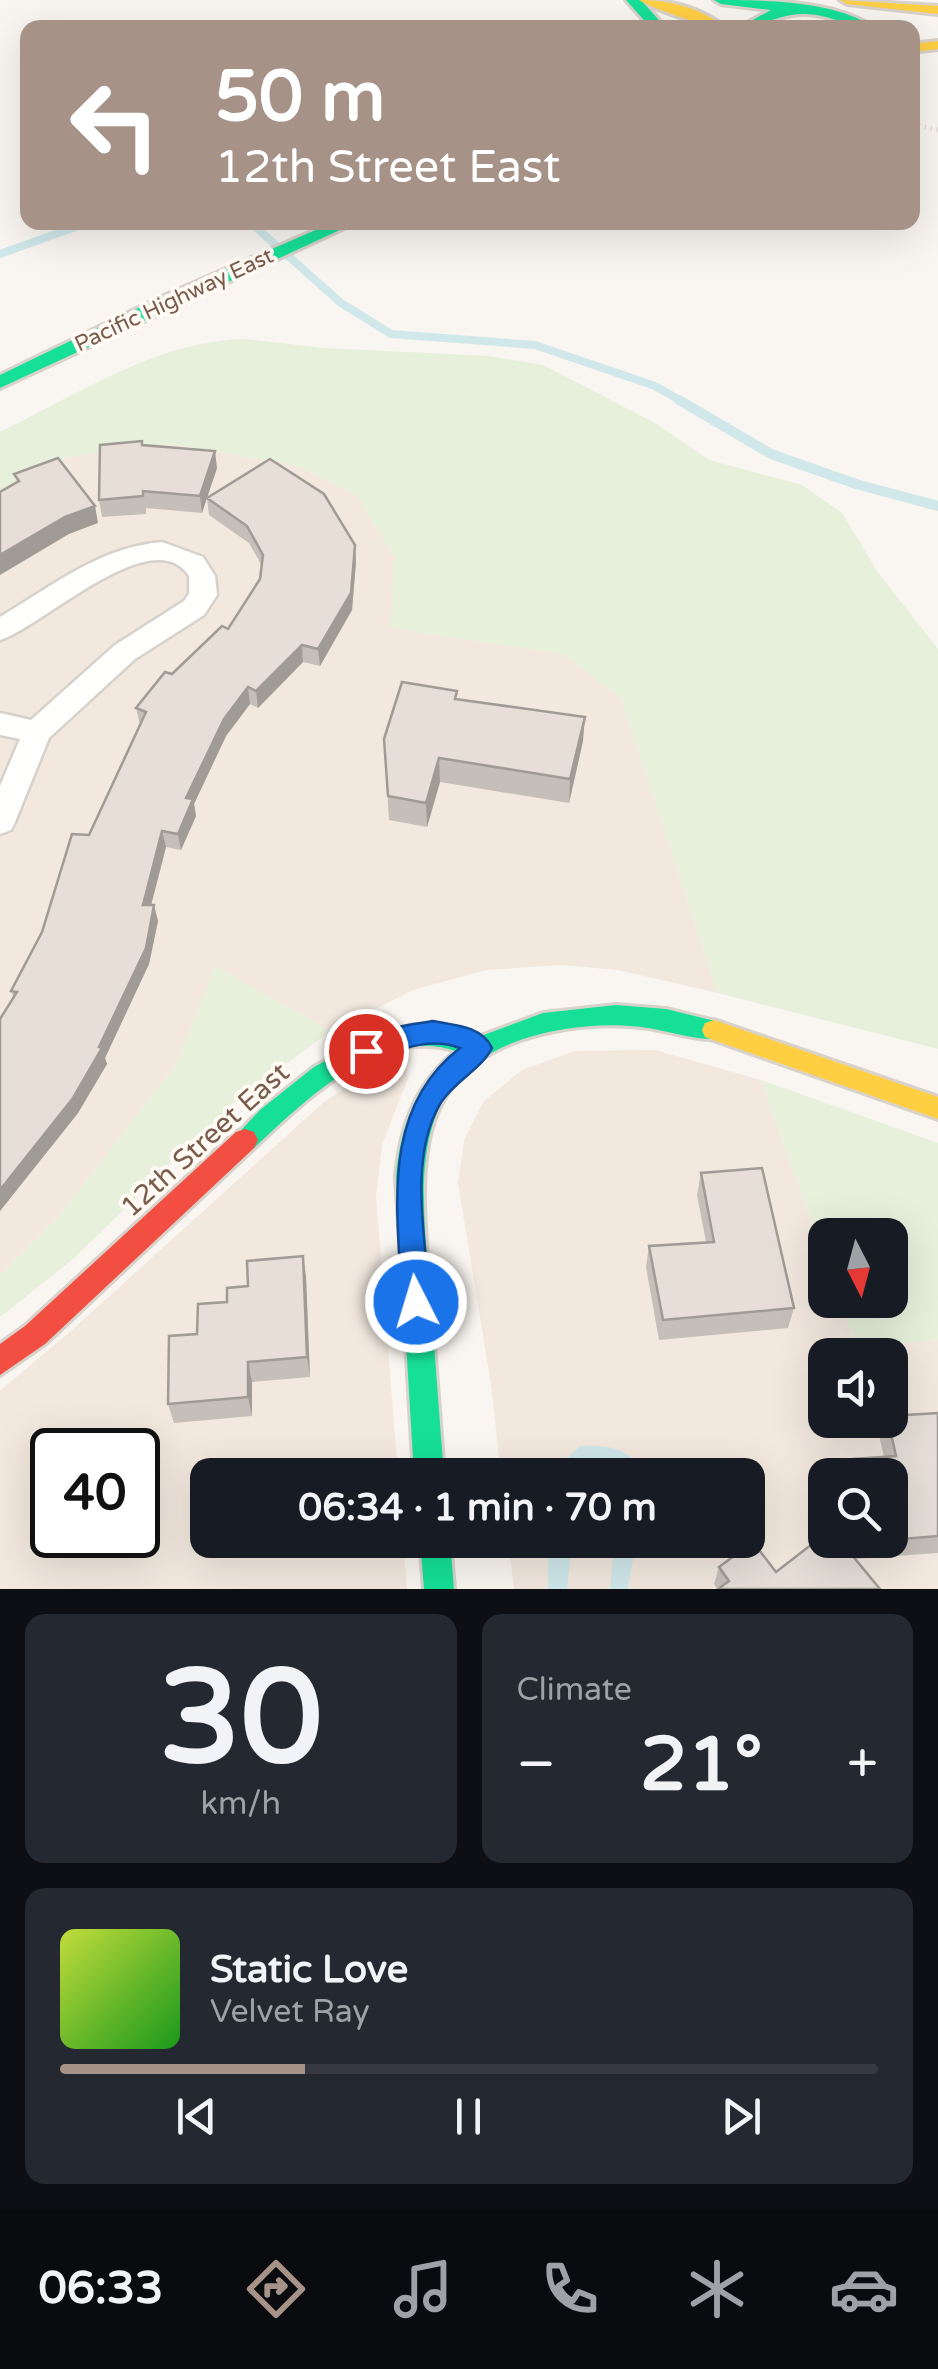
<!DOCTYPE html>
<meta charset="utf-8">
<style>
body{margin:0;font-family:"Varela Round",sans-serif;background:#242831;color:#f1f3f6;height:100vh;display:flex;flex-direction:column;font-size:38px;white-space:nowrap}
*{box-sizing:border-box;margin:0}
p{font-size:32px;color:#9ea1a6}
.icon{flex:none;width:55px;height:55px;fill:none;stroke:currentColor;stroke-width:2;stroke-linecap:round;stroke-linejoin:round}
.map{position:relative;height:1589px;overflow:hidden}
.panel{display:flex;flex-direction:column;gap:25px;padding:25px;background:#0d0f14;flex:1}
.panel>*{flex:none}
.banner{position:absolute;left:20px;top:20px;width:900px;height:210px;border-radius:20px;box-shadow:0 10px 40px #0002;background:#a69286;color:#fff;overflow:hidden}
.needle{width:65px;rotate:174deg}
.controls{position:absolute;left:808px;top:1218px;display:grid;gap:20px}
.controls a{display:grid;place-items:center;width:100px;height:100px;border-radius:20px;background:#171b24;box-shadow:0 10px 40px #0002;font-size:50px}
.speed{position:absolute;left:30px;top:1428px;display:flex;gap:20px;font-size:50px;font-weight:700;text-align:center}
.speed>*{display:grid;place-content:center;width:130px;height:130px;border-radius:50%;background:#171b24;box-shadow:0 10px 40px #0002;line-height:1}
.speed .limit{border:5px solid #111;border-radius:15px;background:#fff;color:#111}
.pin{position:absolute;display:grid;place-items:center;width:85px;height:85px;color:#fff;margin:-42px;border:5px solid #fff;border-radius:50%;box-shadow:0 2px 10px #0007}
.me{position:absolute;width:110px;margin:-55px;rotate:355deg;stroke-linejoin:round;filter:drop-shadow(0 0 8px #0008)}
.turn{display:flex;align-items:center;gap:35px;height:210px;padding:0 30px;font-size:45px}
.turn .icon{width:130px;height:130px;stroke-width:2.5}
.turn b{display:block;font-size:70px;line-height:85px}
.big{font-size:75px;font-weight:700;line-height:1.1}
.panel .widget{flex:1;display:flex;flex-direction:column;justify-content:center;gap:15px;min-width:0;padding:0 35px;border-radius:20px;background:#242831}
.panel .dial{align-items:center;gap:0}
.dial b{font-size:130px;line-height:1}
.song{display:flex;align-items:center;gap:30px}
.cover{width:120px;height:120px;border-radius:15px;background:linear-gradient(135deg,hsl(70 70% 55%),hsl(120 70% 35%))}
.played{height:10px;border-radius:5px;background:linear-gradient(90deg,#a69286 30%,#363941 30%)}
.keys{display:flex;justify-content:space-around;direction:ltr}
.heat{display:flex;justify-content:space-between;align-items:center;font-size:55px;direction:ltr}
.panel .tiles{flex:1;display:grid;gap:25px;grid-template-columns:1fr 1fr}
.widget:last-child{grid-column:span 2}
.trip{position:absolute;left:190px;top:1458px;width:575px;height:100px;border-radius:20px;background:#171b24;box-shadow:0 10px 40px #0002;font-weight:700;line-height:100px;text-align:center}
.menu{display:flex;height:160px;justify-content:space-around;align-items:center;background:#090b0e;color:#9ea1a6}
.menu .icon{width:70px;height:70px}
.menu .active{color:#a69286}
.menu b{font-size:45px;color:#f1f3f6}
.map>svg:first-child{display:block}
.residential{fill:#f2e8de;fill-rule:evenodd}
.green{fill:#e7f0db}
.water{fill:#d0e8ea}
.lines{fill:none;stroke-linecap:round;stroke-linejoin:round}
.stream-far1{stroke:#d0e8ea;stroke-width:8}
.stream{stroke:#d0e8ea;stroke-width:10}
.street-casing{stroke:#d7d1cb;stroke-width:5}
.fast-casing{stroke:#d9d2cb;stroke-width:6}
.slow-casing{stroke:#d9d2cb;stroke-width:6}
.jam-casing{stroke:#d9d2cb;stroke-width:6}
.path{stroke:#dcd5d0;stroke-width:5;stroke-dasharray:1 5;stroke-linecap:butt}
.street{fill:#fefefd;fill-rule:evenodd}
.fast{fill:#16e098;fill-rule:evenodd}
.slow{fill:#ffcf43;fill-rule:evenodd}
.jam{fill:#f24e42;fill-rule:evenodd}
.wall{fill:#c6bfb9}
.shaded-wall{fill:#a19b96}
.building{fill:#e6ded7;stroke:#a19b96;stroke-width:2.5}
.route{fill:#1a73e8;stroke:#114b97;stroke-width:2.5}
.labels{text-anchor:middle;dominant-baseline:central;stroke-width:8;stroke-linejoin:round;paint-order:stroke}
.far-street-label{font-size:22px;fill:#7a5c4d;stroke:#fffaf3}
.street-label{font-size:28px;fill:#7a5c4d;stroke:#fffaf3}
</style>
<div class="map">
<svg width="938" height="1589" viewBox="0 0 938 1589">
<rect width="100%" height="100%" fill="#f9f5f0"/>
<g class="residential">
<polygon points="170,444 295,465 356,495 395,558 391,628 564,654 621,698 718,993 618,970 562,965 486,970 413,990 331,1031 215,967 177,1063 60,1215 0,1275 0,494 68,457"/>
<path d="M655,1050L761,1080L825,1259V1300H840L857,1348L938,1340V1589H514L508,1540H748V1475H501L491,1384L458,1183L464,1141L484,1101L522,1070L575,1051ZM825,1355H890V1420H825ZM825,1475H890V1540H825Z"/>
<path d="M394,1065L406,1067L408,1078L382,1145L376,1197L398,1475H208V1540H403L407,1589H0V1391L73,1329L324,1102L362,1077ZM52,1450H138V1535H52Z"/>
</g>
<g class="green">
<path d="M245,339L324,348L489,356L543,365L655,423L709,460L802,485L842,513L879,574L938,649V1049L718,993L621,698L563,654L390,628L395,558L356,495L295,465L170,444L68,457L0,494V432C78,394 157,341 245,339Z"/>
<polygon points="215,966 331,1031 238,1099 73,1259 0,1317 0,1275 60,1215 177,1063"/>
<polygon points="761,1080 938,1143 938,1340 857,1348 840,1300 890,1300 890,1235 825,1235 825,1259"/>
</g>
<g class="water">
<path d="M580,1446C607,1445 632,1447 642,1475H551Z"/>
<polygon points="548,1540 572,1540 567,1589 548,1589"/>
<polygon points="615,1540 636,1540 628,1589 610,1589"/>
</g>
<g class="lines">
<g class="stream-far1">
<polyline points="250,222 341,303 391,334 535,345 655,386 683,402"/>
<polyline points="0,254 89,222"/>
</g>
<polyline class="stream" points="679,400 771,454 856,484 938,506"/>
<g class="street-casing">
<path id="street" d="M162,542L203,557L215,576L217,595L204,615L135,659L49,738L15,822L11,830L0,834V786L20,739L0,735V713L31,720L115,645L184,601L189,594V576C153,520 41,628 0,640V617C52,586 100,547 162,542Z"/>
</g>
<g class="fast-casing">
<g id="fast">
<polygon points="626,0 641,0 666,28 651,28"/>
<path d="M714,0C761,0 836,0 874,28C849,28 828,13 802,14C778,14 761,28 738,28L771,10L721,4Z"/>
<polygon points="334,222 357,222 0,388 0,375 157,299"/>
<path d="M616,1005L666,1009L723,1023L726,1030L723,1037C705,1044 663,1029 641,1027C616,1024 590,1025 565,1029C405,1056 419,1165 430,1293C435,1353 439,1414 444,1475H414L396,1176C401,1125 416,1084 456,1051C379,1025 305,1101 254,1148L245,1151L236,1148L232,1140L260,1110L314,1067L374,1035L414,1025L446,1026L478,1037L543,1013Z"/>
<polygon points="420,1540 450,1540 454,1589 424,1589"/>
</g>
</g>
<g class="slow-casing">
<g id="slow">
<path d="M639,0C670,0 701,8 726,28C709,28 653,9 639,0Z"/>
<polygon points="840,0 938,6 938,14 847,4"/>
<polygon points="938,41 938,49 912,52 912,44"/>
<polygon points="714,1020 938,1097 938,1119 705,1037 702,1030 705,1023"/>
</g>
</g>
<g class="jam-casing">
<polygon id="jam" points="245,1129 254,1132 258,1140 254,1148 45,1344 0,1375 0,1344 25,1326 236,1132"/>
</g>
<polyline class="path" points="919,126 938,130"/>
<use href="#street" class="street"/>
<use href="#fast" class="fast"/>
<use href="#slow" class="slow"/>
<use href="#jam" class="jam"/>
</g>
<g class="wall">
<polygon points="143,445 217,468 207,498 356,562 352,610 320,666 303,662 258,708 250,704 226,736 194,804 196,816 181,850 166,847 151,905 158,921 149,964 105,1058 107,1064 78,1113 0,1211 0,1019 14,998 11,991 42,932 140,725 136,708 172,674 228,629 260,579 262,566 249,543 209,515 207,498 202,513 146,508 146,514 102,517 99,500"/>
<polygon points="457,699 583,741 569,803 440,782 427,827 389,820 384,739"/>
<polygon points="701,1173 794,1308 788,1328 659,1340 646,1267 649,1246 706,1242 697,1195"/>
<polygon points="303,1256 306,1277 310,1377 252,1382 252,1416 174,1423 168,1404 227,1302 248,1286"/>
<polygon points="938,1413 938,1553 855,1559 717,1589 714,1584 719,1567 776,1572 825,1534 890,1540 890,1475 848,1475 854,1459 884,1457 879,1435 886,1420"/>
</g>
<g class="shaded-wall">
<polygon points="215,451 217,468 202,513 200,496"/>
<polygon points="95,506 98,523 69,534 0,575 0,555 65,517"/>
<polygon points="355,545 356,562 352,610 320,666 318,649"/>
<polygon points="302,645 303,662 258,708 256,691"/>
<polygon points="248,687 250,704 226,736 194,804 196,816 181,850 178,834 186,798 224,719"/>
<polygon points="585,717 583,741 569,803 570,779"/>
<polygon points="439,758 440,782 427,827 426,803"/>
<polygon points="162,831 166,847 147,921 143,905"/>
<polygon points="154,905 158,921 149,964 105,1058 107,1064 78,1113 0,1211 0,1190 99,1047"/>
<polygon points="303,1256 306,1277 310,1377 307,1357"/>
<polygon points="248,1362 252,1382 252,1416 248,1397"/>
</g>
<g class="building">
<polygon points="142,441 142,445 215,451 200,496 143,491 143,496 99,500 100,445"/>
<polygon points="58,458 95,506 65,517 0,555 0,492 19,481 14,474"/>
<polygon points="270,459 324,494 355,545 351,593 318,649 302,645 256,691 248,687 224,719 186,798 193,799 178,834 162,831 143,905 154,905 146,948 99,1047 102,1048 73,1098 0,1190 0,1019 17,992 11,991 42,932 72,834 89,835 146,712 136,708 165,672 172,674 222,626 228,629 260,579 263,555 247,526 207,498"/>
<polygon points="402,682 457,691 455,699 585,717 570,779 439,758 426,803 388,796 384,739"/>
<polygon points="762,1168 794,1308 663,1320 649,1246 714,1242 701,1173"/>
<polygon points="303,1256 307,1357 248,1362 248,1397 168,1404 169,1336 197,1334 198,1304 227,1302 227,1288 248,1286 247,1261"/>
<polygon points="938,1413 938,1536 890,1540 890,1475 857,1475 854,1459 896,1456 888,1420 890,1420 890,1416"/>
<polygon points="825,1534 825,1540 885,1540 842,1543 880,1589 718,1589 729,1581 719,1567 753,1542 776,1572"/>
</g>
<path class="route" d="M433,1021C454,1025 482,1026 492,1048C482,1069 453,1082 440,1104C408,1159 426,1241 430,1302L426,1311L416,1315L406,1311L402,1302C398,1213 379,1110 460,1048C426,1036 398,1051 366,1062L358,1059L354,1051C366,1028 410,1025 433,1021Z"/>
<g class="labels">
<g class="far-street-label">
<text transform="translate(174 300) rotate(-25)">Pacific Highway East</text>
</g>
<g class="street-label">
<text transform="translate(205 1140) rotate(-42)">12th Street East</text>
</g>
</g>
</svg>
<div class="controls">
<a><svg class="needle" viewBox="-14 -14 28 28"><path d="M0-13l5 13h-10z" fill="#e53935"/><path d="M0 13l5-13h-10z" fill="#9ea1a6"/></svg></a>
<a><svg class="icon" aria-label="sound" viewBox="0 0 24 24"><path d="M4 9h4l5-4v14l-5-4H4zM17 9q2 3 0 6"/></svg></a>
<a><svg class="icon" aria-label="search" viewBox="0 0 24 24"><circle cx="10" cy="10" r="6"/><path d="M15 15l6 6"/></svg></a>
</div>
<div class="speed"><div class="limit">40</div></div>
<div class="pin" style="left:366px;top:1051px;background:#d93025"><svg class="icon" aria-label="arrive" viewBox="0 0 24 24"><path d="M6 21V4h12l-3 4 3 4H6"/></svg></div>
<svg class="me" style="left:416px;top:1302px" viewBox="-20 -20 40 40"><circle r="17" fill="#1a73e8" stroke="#fff" stroke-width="3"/><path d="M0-11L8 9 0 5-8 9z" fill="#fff"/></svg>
<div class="trip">06:34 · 1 min · 70 m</div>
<div class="banner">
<div class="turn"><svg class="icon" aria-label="left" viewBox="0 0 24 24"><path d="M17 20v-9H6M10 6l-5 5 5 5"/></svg><div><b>50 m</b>12th Street East</div></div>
</div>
</div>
<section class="panel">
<div class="tiles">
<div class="widget dial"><b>30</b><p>km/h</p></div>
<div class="widget"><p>Climate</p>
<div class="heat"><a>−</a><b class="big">21°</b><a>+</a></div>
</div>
<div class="widget">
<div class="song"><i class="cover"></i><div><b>Static Love</b><p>Velvet Ray</p></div></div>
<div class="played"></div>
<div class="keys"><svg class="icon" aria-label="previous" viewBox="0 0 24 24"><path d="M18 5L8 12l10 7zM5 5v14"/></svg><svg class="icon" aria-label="pause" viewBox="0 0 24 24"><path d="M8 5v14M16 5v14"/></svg><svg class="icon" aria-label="next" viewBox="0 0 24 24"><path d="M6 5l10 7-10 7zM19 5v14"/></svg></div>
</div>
</div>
</section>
<nav class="menu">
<b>06:33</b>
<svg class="icon active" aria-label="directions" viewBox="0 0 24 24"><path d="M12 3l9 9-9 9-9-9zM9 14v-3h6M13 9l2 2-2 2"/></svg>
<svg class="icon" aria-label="music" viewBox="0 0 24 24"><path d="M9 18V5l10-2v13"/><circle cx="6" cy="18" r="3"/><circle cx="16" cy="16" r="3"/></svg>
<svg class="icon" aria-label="phone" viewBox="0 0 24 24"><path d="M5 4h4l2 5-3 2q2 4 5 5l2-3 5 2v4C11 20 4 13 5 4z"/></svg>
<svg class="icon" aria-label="climate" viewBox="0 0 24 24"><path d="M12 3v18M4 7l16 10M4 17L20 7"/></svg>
<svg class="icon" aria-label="car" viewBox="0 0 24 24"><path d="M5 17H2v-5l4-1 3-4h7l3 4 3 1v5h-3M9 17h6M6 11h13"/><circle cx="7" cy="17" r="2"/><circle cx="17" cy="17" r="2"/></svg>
</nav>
